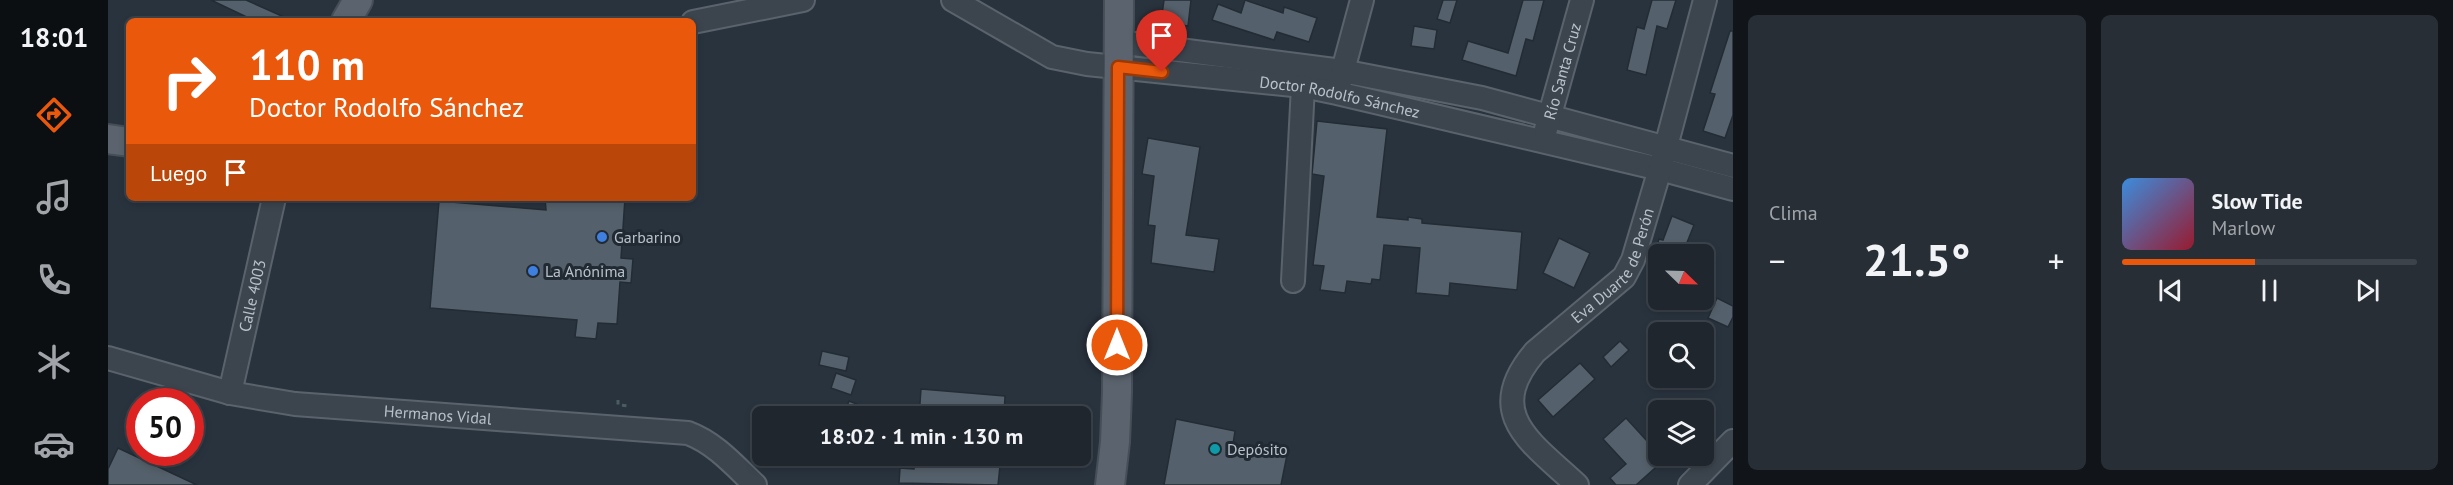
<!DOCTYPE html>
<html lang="es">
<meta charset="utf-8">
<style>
body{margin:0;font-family:"PT Sans",sans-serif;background:#272e36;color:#f1f3f6;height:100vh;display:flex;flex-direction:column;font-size:22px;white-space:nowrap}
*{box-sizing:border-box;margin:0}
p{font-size:20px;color:#a1a5aa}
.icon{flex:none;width:33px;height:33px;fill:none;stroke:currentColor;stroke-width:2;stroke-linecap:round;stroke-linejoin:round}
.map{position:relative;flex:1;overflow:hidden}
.details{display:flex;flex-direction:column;gap:15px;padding:15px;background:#111519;width:720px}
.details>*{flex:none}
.guide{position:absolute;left:18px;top:18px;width:570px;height:183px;border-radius:9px;box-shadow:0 3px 9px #0003,0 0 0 2px #3c434a;background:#ea580c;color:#fff;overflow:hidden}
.needle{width:39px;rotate:113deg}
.fabs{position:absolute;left:1540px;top:244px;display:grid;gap:12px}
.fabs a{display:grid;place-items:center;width:66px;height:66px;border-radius:9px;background:#1f262e;box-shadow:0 3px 9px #0003,0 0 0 2px #3c434a;font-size:30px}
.speed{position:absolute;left:18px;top:388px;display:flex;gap:12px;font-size:30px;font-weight:700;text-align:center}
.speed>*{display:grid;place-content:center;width:78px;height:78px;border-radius:50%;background:#1f262e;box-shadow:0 3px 9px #0003,0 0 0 2px #3c434a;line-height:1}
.speed .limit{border:9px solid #d22;background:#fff;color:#111}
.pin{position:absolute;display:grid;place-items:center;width:51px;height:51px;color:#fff;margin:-62px -26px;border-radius:50% 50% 50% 0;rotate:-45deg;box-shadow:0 0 6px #0007}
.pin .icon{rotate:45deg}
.me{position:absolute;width:66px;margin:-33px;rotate:0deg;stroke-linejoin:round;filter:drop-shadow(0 0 4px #0008)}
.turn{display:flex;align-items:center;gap:21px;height:126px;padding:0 24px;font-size:27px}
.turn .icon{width:78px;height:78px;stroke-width:2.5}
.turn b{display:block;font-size:42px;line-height:51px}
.then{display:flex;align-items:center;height:57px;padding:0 24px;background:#0003;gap:12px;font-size:22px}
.big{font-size:45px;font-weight:700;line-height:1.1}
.details .widget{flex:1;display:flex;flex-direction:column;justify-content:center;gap:9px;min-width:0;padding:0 21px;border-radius:9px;background:#272e36}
.song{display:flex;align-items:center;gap:18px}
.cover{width:72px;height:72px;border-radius:9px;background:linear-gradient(135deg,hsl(210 70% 55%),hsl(350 70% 35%))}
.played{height:6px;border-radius:3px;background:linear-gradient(90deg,#ea580c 45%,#3c434a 45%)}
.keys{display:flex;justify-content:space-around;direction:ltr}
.heat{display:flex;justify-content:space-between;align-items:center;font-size:33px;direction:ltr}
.details .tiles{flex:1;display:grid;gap:15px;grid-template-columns:repeat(2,1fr)}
.trip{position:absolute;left:644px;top:406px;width:339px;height:60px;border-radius:9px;background:#1f262e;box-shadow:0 3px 9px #0003,0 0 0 2px #3c434a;font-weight:700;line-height:60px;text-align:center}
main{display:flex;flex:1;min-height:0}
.tabs{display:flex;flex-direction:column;width:108px;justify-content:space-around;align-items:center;background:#0c0f12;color:#a1a5aa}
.tabs .icon{width:42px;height:42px}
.tabs .selected{color:#ea580c}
.tabs b{font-size:27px;color:#f1f3f6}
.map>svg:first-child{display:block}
.building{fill:#54606b;stroke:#232c35;stroke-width:1.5}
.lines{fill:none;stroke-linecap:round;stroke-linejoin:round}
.minor-casing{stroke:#5a636c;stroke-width:26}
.major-casing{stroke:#464e57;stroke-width:32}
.path{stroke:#4b5d5e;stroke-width:3;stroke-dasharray:4.5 4.5;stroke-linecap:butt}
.minor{stroke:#3c454e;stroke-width:22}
.major{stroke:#5b646e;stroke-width:28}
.route-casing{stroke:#983908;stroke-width:15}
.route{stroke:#ea580c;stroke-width:10}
.shop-dot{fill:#3f7fe0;stroke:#212a33;stroke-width:2}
.culture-dot{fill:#0f9aa8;stroke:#212a33;stroke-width:2}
.labels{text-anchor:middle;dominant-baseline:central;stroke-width:6;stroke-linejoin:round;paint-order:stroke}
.street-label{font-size:16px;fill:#b9c0c9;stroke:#212a33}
.poi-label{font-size:16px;fill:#b9c0c9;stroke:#212a33;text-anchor:start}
</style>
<main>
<nav class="tabs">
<b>18:01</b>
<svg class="icon selected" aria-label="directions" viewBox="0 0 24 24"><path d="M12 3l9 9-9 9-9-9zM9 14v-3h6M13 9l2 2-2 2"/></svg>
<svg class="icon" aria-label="music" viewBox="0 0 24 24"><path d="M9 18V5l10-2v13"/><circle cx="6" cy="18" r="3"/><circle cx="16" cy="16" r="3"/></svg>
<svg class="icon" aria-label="phone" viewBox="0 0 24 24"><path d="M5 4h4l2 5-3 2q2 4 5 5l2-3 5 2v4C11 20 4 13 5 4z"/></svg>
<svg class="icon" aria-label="climate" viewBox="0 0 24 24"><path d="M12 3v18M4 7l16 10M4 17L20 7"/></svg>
<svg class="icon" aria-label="car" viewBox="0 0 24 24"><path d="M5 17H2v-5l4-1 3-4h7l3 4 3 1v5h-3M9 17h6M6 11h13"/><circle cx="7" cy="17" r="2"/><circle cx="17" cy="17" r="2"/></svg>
</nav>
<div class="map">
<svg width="1625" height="485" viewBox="0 0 1625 485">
<rect width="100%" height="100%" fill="#29333e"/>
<g class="building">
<polygon points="103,0 138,0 185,21 147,21"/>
<polygon points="1056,0 1083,0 1080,26 1053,22"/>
<polygon points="1137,0 1175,13 1176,7 1209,18 1201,42 1169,32 1166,40 1104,20 1110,4 1133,13"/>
<polygon points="1335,0 1349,0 1342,23 1329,19"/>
<polygon points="1415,0 1436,0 1425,41 1418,39 1408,76 1354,60 1360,41 1400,53"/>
<polygon points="1544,0 1568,0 1559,29 1549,26 1538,75 1519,70 1529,27 1536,29"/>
<polygon points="1306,26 1329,30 1326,49 1303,46"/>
<polygon points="1622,31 1625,31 1625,115 1617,138 1595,131 1607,94 1602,93"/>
<polygon points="1209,121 1279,129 1269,217 1300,220 1300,217 1314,219 1314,223 1414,232 1409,290 1342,283 1341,296 1308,293 1312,248 1276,245 1272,280 1264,279 1263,284 1239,281 1237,293 1212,290 1216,266 1205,265 1216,176 1204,174"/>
<polygon points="1040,138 1092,147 1078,235 1111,239 1106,272 1043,263 1047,226 1040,225 1046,176 1034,174"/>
<polygon points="437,198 517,198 513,258 525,259 523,283 512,282 509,324 490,323 488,339 467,337 469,320 322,308 331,201 438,210"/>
<polygon points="1564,216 1586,225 1574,255 1546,255 1551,239 1555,240"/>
<polygon points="1451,238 1482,253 1466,288 1435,273"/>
<polygon points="1609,298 1625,306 1625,317 1620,327 1600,318"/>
<polygon points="1512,341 1521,350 1503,367 1495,357"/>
<polygon points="714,351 741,357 738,371 711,365"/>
<polygon points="1472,363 1487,379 1445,417 1430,400"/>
<polygon points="728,373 748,380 743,395 723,388"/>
<polygon points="813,389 897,396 896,417 811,417"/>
<polygon points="741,401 779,416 779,417 735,417"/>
<polygon points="1518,418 1539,441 1551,430 1551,456 1556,460 1528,485 1508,485 1502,478 1518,464 1495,439"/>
<polygon points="1068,419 1127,431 1125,444 1179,455 1173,485 1056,485"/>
<polygon points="10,448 89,485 0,485 0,469"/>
<polygon points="808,456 893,456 890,485 791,483 792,468 806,469"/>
</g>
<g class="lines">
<g class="minor-casing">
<g id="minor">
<path id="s1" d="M845,0L944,57L979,64L1195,86L1229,93L1552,169L1625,189"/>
<polyline points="585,22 695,0"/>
<polyline points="1010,42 1234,71 1374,98 1625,166"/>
<polyline points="1231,85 1254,0"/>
<path id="s2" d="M1438,129L1474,0"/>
<polyline points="1185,281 1195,86"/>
<path id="s3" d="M0,358L122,393L187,404L580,433C607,443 626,465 647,485"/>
<path id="s4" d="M122,393L166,198"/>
<path id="s5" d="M1469,485C1424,443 1374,414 1427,352L1516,277L1525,260L1552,169L1597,0"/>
<polyline points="1582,485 1625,441"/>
</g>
</g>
<g class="major-casing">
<g id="major">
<polyline points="238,21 250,0"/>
<polyline points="0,139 21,142"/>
<polyline points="1002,485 1007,442 1009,393 1011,0"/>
</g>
</g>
<polyline class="path" points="510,400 510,405 522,406"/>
<use href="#minor" class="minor"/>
<use href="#major" class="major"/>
</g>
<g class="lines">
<g class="route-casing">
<polyline id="route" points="1009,345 1010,67 1054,72"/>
</g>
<use href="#route" class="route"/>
</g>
<g class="shop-dot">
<circle cx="494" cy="237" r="6"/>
<circle cx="425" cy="271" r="6"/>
</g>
<circle class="culture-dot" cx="1107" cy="449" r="6"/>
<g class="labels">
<g class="street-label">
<text stroke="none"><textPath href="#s2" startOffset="60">Río Santa Cruz</textPath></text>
<text stroke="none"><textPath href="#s1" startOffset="405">Doctor Rodolfo Sánchez</textPath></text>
<text stroke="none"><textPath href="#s5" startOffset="284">Eva Duarte de Perón</textPath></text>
<text stroke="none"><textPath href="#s4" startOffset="100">Calle 4003</textPath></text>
<text stroke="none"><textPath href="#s3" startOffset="336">Hermanos Vidal</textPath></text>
</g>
<g class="poi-label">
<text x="506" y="237">Garbarino</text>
<text x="437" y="271">La Anónima</text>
<text x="1119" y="449">Depósito</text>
</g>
</g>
</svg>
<div class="fabs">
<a><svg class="needle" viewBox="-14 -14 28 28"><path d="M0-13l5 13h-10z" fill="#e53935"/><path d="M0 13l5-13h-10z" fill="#a1a5aa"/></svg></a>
<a><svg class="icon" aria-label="search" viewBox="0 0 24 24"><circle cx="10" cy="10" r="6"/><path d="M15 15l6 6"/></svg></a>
<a><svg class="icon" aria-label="layers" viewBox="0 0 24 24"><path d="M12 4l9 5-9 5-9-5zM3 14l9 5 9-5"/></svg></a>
</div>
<div class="speed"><div class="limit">50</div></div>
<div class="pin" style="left:1054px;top:72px;background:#d93025"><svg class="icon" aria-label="arrive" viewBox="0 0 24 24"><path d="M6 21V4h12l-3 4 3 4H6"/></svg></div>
<svg class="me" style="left:1009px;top:345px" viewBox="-20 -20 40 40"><circle r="17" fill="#ea580c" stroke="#fff" stroke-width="3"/><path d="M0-11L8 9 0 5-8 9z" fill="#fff"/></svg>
<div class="trip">18:02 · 1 min · 130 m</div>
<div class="guide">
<div class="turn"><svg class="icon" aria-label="right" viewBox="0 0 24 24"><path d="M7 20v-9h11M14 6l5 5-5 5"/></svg><div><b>110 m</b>Doctor Rodolfo Sánchez</div></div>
<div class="then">Luego<svg class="icon" aria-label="arrive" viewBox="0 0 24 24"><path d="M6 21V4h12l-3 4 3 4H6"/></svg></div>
</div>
</div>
<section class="details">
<div class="tiles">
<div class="widget"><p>Clima</p>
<div class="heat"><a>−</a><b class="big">21.5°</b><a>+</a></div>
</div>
<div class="widget">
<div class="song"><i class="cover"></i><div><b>Slow Tide</b><p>Marlow</p></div></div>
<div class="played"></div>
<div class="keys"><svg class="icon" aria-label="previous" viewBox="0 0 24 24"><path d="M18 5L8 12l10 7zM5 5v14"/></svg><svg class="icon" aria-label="pause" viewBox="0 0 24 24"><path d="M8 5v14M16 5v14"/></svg><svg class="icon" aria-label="next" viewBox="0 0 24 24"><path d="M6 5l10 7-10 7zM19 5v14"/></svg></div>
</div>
</div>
</section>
</main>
